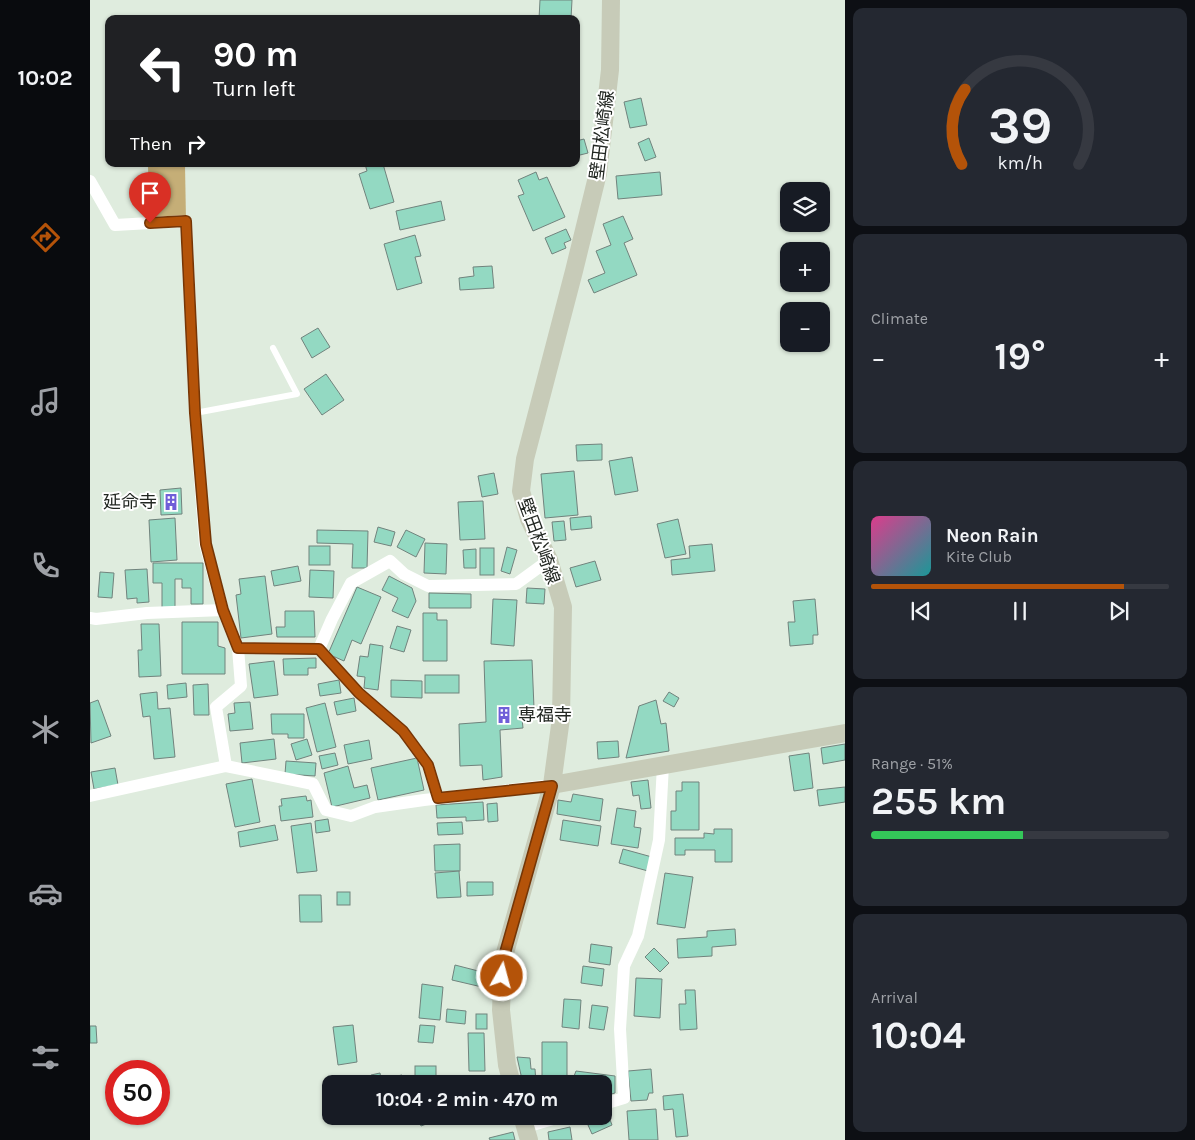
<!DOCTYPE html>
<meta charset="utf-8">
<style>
body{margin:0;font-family:Karla,"Noto Sans JP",sans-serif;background:#242831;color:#f1f3f6;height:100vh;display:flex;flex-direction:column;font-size:19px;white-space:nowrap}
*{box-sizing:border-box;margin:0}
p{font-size:16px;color:#9ea1a6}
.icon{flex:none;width:28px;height:28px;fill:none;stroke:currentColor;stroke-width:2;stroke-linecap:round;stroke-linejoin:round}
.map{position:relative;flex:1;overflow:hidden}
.side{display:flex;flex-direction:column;gap:8px;padding:8px;background:#0d0f14;width:350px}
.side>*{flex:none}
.guide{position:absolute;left:15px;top:15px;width:475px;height:152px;border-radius:10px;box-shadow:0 1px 4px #0004;background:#202124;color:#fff;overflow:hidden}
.buttons{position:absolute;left:690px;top:182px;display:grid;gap:10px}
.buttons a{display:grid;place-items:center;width:50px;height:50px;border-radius:10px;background:#171b24;box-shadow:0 1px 4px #0004;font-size:25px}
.speed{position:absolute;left:15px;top:1060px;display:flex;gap:10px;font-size:25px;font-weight:700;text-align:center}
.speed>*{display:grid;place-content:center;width:65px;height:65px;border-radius:50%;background:#171b24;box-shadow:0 1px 4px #0004;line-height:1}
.speed .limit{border:8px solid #d22;background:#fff;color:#111}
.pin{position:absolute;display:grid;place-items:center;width:42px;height:42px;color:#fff;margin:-51px -21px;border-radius:50% 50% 50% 0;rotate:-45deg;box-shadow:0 0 5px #0007}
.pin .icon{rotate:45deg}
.me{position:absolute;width:55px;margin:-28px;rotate:7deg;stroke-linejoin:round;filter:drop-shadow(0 0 4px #0008)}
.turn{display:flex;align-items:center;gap:18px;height:105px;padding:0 25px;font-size:22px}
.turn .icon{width:65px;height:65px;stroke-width:2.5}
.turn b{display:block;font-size:35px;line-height:42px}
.then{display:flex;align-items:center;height:48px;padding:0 25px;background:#0003;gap:10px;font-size:19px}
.big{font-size:38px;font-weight:700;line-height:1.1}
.side .tile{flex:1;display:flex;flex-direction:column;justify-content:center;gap:8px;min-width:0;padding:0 18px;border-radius:10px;background:#242831}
.side .dial{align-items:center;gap:0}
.dial svg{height:130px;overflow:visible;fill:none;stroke:#363941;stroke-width:7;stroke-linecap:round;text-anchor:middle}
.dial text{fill:#f1f3f6;stroke:none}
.song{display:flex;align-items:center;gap:15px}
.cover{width:60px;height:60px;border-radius:8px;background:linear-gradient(135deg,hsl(330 70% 55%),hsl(180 70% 35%))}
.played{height:5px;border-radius:2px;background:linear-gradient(90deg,#b45309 85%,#363941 85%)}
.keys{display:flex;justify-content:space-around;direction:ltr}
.heat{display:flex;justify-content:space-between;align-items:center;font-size:28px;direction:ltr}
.charge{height:8px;border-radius:4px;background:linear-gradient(90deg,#34c759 51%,#363941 0)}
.trip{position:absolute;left:232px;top:1075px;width:290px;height:50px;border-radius:10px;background:#171b24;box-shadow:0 1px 4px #0004;font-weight:700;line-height:50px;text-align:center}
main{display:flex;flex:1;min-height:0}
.tab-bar{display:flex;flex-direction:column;width:90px;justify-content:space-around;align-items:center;background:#090b0e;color:#9ea1a6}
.tab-bar .icon{width:35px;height:35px}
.tab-bar .active{color:#b45309}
.tab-bar b{font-size:22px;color:#f1f3f6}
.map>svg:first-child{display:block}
.forest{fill:#c5ae77}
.building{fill:#93d9c2;stroke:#71837d}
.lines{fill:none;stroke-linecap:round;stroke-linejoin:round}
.lane{stroke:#fff;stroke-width:6}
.street{stroke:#fff;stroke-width:12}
.secondary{stroke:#c7cbb8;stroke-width:18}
.route-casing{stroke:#753606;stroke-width:12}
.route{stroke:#b45309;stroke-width:9}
.labels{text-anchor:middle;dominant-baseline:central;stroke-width:4;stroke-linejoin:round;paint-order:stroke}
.street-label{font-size:18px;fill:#222722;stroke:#fff}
.poi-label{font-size:18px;fill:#222722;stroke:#fff;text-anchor:end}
</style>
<main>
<nav class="tab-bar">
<b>10:02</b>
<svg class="icon active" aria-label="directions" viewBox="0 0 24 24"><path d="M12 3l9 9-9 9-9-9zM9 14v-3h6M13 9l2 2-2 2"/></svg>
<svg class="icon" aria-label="music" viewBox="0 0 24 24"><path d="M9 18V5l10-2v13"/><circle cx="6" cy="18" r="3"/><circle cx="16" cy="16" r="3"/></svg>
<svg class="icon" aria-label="phone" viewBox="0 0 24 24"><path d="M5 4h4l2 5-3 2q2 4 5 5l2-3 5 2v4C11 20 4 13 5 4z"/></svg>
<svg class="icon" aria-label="climate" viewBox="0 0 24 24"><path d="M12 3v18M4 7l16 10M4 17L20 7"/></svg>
<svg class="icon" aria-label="car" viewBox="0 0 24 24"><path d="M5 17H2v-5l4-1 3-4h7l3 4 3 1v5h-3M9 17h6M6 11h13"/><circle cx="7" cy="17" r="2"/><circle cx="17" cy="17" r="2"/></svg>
<svg class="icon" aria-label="filters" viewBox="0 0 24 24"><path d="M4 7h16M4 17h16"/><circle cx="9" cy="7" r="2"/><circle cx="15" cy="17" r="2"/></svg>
</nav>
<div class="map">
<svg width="755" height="1140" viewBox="0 0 755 1140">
<rect width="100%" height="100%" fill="#dfecde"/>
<polygon class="forest" points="95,165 96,221 60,223 58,167"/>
<g class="building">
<polygon points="450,0 482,0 481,19 449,19"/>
<polygon points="551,98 557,125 540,128 534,102"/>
<polygon points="559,138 566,157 555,161 548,143"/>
<polygon points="494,139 498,153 486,156 486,141"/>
<polygon points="275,164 293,164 304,202 280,209 269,174 277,171"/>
<polygon points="446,172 449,180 457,177 475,217 443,231 428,196 434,194 428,180"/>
<polygon points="570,172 572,195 528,199 526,176"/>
<polygon points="351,201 355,220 310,230 306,211"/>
<polygon points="533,216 543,239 534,243 547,275 504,293 498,280 515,273 506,251 521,245 513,224"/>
<polygon points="476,229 481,240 474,243 476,248 462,254 455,238"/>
<polygon points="325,235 331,256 325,257 332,283 307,290 294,244"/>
<polygon points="402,266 404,288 370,290 369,278 384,276 383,267"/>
<polygon points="228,328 240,347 222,358 211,338"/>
<polygon points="236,374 254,400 232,415 214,389"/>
<polygon points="512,444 512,460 487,461 486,445"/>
<polygon points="542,457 548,491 525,495 519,461"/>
<polygon points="484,471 488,515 455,518 451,474"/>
<polygon points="404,473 408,494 392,497 388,476"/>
<polygon points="91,488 92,514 71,515 70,490"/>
<polygon points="393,501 395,539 370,540 368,502"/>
<polygon points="501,516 502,528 481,530 480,518"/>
<polygon points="85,518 87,560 61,562 59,520"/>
<polygon points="588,519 596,554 575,558 567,524"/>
<polygon points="474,521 476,540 464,541 462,522"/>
<polygon points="288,527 305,532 301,546 284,542"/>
<polygon points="227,530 278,531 277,568 262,568 263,544 227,543"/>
<polygon points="316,530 335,539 326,557 307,547"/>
<polygon points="335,543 357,544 356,574 334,573"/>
<polygon points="622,544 625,571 582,575 581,560 600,558 599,546"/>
<rect x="219" y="546" width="21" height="19"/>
<polygon points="417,547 427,550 420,574 411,571"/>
<rect x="390" y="548" width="14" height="27"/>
<polygon points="386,549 386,568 374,568 373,550"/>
<polygon points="505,561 511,580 486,587 480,568"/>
<polygon points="63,563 113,563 113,604 101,604 101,588 92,588 92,579 85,579 85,608 72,608 72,583 63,583"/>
<polygon points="208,566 211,581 184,586 181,571"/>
<polygon points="57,569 59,602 47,603 47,598 37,599 35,570"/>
<polygon points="220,570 244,571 243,598 219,597"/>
<polygon points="10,572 24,573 22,598 8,597"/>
<polygon points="175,576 182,634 151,638 146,595 151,594 149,579"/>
<polygon points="299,576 322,588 326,601 318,618 302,611 308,598 292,590"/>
<polygon points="267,587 291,597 271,644 262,640 254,661 238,654"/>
<polygon points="437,588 455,589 454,604 436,603"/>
<polygon points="339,593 381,594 381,608 339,608"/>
<polygon points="403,599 427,600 424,646 401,644"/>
<polygon points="725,599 728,635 723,635 723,644 700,646 698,622 705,622 703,601"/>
<polygon points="195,611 224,611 225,637 187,637 186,627 195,627"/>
<polygon points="333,613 347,613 347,620 357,620 357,661 333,661"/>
<polygon points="92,622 128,622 128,646 135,648 135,674 92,674"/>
<polygon points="51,624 69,624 71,676 49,677 48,650 52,650"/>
<polygon points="307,626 321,630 314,652 300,648"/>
<polygon points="280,644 293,646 288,690 274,688 275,677 267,676 270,656 278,657"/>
<polygon points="226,658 226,668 218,668 218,675 194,675 193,659"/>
<polygon points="442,660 444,708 431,709 433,728 410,730 412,777 393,780 392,765 370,766 369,724 396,722 394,661"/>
<polygon points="184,661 188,695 164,698 159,664"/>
<rect x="335" y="675" width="34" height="18"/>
<polygon points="249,680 251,693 230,696 228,684"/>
<polygon points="301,680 332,681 332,698 301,697"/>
<polygon points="96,683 97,697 78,699 77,685"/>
<polygon points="118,684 119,715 104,715 103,685"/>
<polygon points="67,692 68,709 80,708 85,757 64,759 60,716 53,717 50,694"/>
<polygon points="579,692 589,698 584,707 573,701"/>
<polygon points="264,698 266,711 247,715 244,702"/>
<polygon points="8,700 21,736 1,743 0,703"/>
<polygon points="566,700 571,724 576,723 579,751 536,758 549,706"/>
<polygon points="160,702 163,729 140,731 138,714 145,713 144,703"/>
<polygon points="235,703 246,747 227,752 216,708"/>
<polygon points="181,714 214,714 214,738 198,738 198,734 182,734"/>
<polygon points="184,739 186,759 152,763 150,743"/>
<polygon points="217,739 222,755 206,760 201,744"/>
<polygon points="279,740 282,759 258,764 254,745"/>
<polygon points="528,741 529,757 508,759 507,742"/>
<polygon points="755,744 755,760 733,764 731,748"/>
<polygon points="245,753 248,765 232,769 229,756"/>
<polygon points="719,753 723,788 704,791 699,756"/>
<polygon points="327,758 334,790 288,800 281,768"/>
<polygon points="196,761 226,763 225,776 195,774"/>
<polygon points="258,766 264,788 277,785 280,798 242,807 234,773"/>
<polygon points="25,768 28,785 4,789 1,772"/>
<polygon points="162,779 170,822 145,827 136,784"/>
<polygon points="558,780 561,808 551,809 549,795 543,796 541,782"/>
<polygon points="592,782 609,782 609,830 581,830 581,811 586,811 586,791 592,791"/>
<polygon points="755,787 755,802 729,806 727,790"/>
<polygon points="483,794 513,799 510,821 467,814 468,800 481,802"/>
<polygon points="216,796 217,801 221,800 223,817 191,821 189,806 192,806 191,799"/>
<polygon points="393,802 394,820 376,821 376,817 347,818 346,805"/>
<polygon points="407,803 408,821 398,822 397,804"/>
<polygon points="527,808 546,811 544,827 551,828 548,848 521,844"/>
<polygon points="238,819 240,831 226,833 225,821"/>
<polygon points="473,820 511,826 508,846 470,840"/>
<polygon points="372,822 373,834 348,835 347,823"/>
<polygon points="221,823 227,871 207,873 201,826"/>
<polygon points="185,825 188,840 150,847 148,832"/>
<polygon points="624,829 642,829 642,862 625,862 625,850 595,850 595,855 585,855 585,838 614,838 614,833 624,834"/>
<polygon points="370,844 370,871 345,871 344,845"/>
<polygon points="533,849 562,857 558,871 529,863"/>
<polygon points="369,871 371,897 347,898 345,873"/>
<polygon points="575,873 603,877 595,928 567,924"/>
<polygon points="377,882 403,882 403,895 377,896"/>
<rect x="247" y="892" width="13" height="13"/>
<polygon points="209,895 231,895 232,922 210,922"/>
<polygon points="645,929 646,945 622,947 622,956 588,958 587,939 617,937 617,931"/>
<polygon points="501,944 522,947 520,965 499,962"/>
<polygon points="564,948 579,963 570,972 555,957"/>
<polygon points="365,965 396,973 392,987 362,980"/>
<polygon points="493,966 514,969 512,986 491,983"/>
<polygon points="546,978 572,979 570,1018 544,1016"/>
<polygon points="332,984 353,987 350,1020 329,1018"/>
<polygon points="595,990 605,990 607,1029 590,1030 589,1004 596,1004"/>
<polygon points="474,999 491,1000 489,1029 472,1027"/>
<polygon points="502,1005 518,1007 514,1030 499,1028"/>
<polygon points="357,1009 376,1011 375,1024 356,1022"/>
<rect x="386" y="1014" width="11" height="15"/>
<polygon points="263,1025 267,1062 248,1065 243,1027"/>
<polygon points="330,1025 345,1026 343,1043 328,1042"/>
<polygon points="0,1026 6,1026 7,1043 0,1043"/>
<polygon points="378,1033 394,1033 395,1071 379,1071"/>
<polygon points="452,1042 477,1042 477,1078 452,1079"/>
<polygon points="427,1057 440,1058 441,1069 445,1069 446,1083 433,1084"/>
<rect x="325" y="1066" width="21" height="15"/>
<polygon points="561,1069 563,1093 559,1093 557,1100 541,1101 538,1071"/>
<polygon points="486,1071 525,1076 525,1093 514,1096 514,1084 481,1084"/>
<polygon points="290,1073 291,1079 312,1075 314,1084 283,1084 281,1075"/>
<polygon points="593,1094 598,1136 586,1137 583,1109 574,1110 573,1096"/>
<polygon points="566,1109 568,1140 539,1140 537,1111"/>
<polygon points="298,1116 314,1116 315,1119 299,1123"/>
<polygon points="327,1116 345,1116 347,1120 331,1126"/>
<polygon points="519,1117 522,1125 502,1134 498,1125"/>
<polygon points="480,1127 482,1140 459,1140 458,1132"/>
<polygon points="423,1132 425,1140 400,1140 399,1138"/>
</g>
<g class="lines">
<polyline class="lane" points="105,413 207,394 183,348"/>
<g class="street">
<polyline points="0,181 25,225 96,221 105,413 115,544 133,610 148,648 151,686 126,707 136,766"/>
<polyline points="0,618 6,619 57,613 133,610"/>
<polyline points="148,648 229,649 269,693 313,731 338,765 348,798"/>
<polyline points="229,649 242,619 261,583 300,561 314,574 338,586 426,584 459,560"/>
<polyline points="0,796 136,766 223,784 236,810 261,816 285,807 334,800 462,785"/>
<polyline points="514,1104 534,1098 530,1029 534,966 548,936 569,840 573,765"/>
<polyline points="436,1127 473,1116"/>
</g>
<g class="secondary">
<polyline points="462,785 755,733"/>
<polyline points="422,1084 417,1065 411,1010 413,960 462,785 471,718 473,607 459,560 439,519 431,491 435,459 484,271 508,173 520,70 521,0"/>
<polyline points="432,1116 439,1140"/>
</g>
</g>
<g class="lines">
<g class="route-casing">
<polyline id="route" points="60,223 96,221 105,413 116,544 133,610 148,648 229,649 269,693 313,731 338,765 348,798 462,786 413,960 412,976"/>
</g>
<use href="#route" class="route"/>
</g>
<defs>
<g id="building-bare" transform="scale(1.35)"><path d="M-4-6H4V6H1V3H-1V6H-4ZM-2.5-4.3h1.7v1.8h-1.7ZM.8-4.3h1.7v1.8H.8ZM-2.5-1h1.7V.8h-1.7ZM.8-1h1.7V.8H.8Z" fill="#6f5ed8" stroke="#fff" stroke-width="2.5" paint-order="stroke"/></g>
</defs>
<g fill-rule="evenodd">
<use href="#building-bare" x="81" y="502"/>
<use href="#building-bare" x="414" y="715"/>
</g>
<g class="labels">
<g class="street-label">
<text transform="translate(512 135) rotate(-83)">壁田松崎線</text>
<text transform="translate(449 541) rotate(70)">壁田松崎線</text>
</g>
<g class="poi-label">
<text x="67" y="502">延命寺</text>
<text x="428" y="715" text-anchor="start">専福寺</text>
</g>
</g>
</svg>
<div class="buttons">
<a><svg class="icon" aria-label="layers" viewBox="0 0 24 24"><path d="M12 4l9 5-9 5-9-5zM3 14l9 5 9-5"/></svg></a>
<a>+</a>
<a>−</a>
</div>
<div class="speed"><div class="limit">50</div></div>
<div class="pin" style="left:60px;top:223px;background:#d93025"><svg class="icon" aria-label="arrive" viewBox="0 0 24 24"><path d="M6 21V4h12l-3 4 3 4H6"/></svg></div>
<svg class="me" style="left:412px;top:976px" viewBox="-20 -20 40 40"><circle r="17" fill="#b45309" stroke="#fff" stroke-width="3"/><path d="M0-11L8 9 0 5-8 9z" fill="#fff"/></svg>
<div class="trip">10:04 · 2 min · 470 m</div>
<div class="guide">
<div class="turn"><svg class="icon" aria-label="left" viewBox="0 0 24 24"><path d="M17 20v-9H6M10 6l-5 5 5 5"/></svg><div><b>90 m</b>Turn left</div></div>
<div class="then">Then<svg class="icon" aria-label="right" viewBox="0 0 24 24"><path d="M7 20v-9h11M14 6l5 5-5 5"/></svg></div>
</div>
</div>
<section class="side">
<div class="tile dial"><svg viewBox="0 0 100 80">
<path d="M14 69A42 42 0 1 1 86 69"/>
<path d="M14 69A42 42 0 0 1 16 23" stroke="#b45309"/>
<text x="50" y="56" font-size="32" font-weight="700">39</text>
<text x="50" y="72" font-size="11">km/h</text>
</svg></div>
<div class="tile"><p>Climate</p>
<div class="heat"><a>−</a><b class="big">19°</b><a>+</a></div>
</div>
<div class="tile">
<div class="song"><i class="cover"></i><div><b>Neon Rain</b><p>Kite Club</p></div></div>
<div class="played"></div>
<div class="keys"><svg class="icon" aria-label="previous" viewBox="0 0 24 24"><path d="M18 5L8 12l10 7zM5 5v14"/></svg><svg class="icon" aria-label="pause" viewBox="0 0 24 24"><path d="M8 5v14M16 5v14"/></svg><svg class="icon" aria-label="next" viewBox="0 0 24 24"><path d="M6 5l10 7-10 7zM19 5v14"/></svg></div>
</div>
<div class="tile"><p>Range · 51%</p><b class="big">255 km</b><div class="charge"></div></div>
<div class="tile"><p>Arrival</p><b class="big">10:04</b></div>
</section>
</main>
